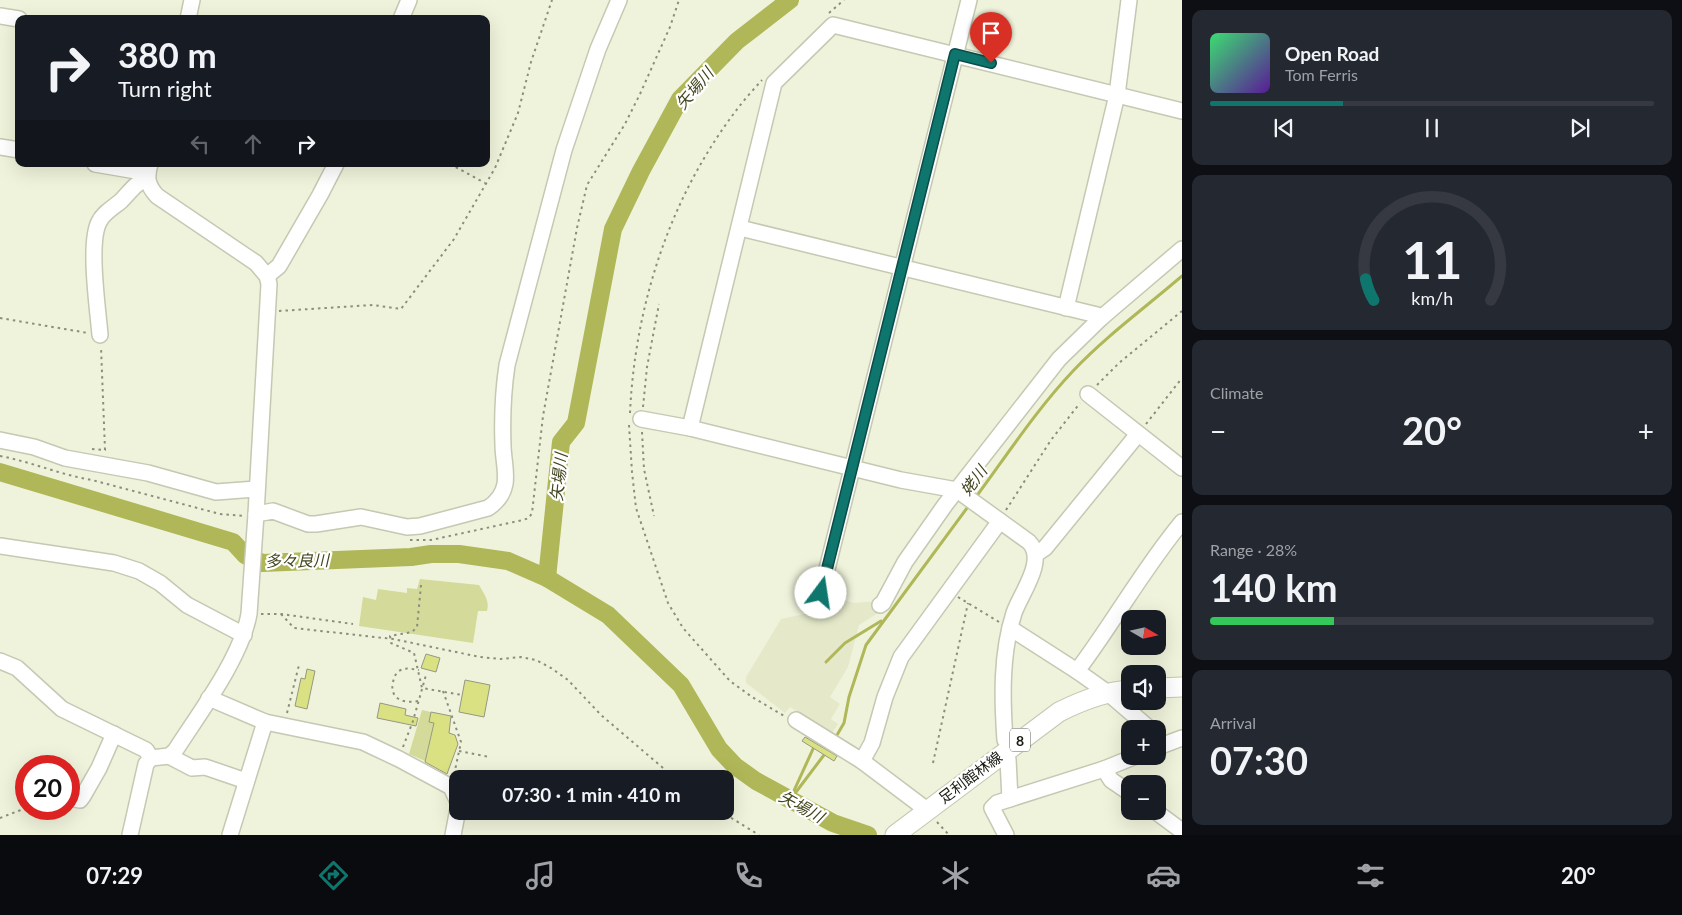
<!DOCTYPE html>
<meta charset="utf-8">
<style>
body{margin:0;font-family:Lato,"Noto Sans JP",sans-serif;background:#242831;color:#f1f3f6;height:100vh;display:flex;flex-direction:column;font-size:19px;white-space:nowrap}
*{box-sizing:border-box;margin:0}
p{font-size:16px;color:#9ea1a6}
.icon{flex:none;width:28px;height:28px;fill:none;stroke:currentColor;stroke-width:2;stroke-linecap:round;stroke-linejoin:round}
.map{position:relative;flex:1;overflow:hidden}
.side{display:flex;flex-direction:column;gap:10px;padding:10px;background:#0d0f14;width:500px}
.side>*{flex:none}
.top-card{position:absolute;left:15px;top:15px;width:475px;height:152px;border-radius:10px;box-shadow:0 5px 20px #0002;background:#171b24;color:#f1f3f6;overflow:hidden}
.needle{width:32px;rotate:99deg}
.buttons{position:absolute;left:1121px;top:610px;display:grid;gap:10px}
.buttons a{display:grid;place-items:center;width:45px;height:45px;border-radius:10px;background:#171b24;box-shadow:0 5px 20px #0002;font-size:25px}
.speed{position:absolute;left:15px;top:755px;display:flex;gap:10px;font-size:25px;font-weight:700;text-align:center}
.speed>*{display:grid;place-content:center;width:65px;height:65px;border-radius:50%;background:#171b24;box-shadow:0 5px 20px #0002;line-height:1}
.speed .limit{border:8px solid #d22;background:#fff;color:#111}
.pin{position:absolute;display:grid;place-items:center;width:42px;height:42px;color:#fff;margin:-51px -21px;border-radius:50% 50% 50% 0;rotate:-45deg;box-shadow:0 0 5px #0007}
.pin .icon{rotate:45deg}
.me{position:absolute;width:55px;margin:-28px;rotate:14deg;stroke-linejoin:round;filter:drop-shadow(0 0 4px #0008)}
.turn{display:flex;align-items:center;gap:18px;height:105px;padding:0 20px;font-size:22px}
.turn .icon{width:65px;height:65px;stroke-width:2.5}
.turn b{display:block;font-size:35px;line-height:42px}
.lanes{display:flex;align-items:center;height:48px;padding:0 20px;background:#0003;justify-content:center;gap:25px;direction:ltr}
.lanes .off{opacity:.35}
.big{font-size:38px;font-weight:700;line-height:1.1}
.side .card{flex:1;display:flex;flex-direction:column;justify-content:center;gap:8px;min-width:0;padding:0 18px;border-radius:10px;background:#242831}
.side .dial{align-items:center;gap:0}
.dial svg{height:130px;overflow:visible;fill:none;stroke:#363941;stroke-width:7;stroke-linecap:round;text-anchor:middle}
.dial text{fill:#f1f3f6;stroke:none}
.song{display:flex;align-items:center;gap:15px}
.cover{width:60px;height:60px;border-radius:8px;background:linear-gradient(135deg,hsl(140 70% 55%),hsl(270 70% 35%))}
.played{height:5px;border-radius:2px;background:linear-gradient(90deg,#0f766e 30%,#363941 30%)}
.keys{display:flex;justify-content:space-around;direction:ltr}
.heat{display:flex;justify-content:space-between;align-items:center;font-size:28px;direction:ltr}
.charge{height:8px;border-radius:4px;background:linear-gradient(90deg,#34c759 28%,#363941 0)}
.trip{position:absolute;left:449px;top:770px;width:285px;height:50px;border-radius:10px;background:#171b24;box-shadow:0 5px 20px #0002;font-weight:700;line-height:50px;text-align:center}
.tabs{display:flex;height:80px;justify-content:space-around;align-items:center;background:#090b0e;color:#9ea1a6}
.tabs .icon{width:35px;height:35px}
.tabs .selected{color:#0f766e}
.tabs b{font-size:22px;color:#f1f3f6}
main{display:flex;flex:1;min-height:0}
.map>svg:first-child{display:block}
.built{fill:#e5e9ca}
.green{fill:#d4da99}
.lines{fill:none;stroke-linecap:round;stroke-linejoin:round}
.stream{stroke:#afb758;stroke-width:3}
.river{stroke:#afb758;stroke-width:18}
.building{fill:#d9e182;stroke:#969883}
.minor-casing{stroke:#c5c8b2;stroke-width:18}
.major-casing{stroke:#c5c8b2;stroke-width:21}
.path{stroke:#8b8e7d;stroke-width:2;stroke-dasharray:2.5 4;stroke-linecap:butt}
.minor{stroke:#fff;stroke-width:15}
.major{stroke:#fff;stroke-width:19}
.route-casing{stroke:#0a4d48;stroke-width:12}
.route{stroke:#0f766e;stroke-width:9}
.labels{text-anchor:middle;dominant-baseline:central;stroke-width:4.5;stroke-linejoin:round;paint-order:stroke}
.shield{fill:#fff;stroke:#5e5f59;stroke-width:1}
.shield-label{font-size:14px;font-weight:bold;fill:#191a12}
.street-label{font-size:15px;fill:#191a12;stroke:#fff}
.water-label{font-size:16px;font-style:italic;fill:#43461e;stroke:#fff}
</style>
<main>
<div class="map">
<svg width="1182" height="835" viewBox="0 0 1182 835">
<rect width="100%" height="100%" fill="#f0f3db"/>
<polygon class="built" points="824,594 854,603 877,601 883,610 859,625 848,667 830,697 840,704 831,719 838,724 832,733 790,707 785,713 746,683 746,677 781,619 819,611"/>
<g class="green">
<path d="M420,579L479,585C484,594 490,601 487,611H478L473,643L359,626L363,597L376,600L378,589L407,593V588L417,589Z"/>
<polygon points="422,710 431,712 429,722 434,723 425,761 409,754"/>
</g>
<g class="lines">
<g class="stream">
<path d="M976,497C1007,455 1037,409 1073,371C1106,336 1146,307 1182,276"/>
<polyline points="826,662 845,643 881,621"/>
<polyline points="837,735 844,723 849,697 866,645 970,504"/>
<polyline points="792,795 813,749"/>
<polyline points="790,800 824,755"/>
</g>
<g class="river">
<polyline points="0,472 233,542 245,555 262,563 411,557 431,554 459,554 508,561 547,578 608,615 681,685 719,749 735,766 756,781 833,823 868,835"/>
<polyline points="547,578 561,442 576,423 613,229 641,171 680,99 737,41 790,0"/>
</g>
</g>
<g class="building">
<polygon points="426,654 440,658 436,672 421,668"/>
<polygon points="307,669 315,671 307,709 295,706 301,678 305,679"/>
<polygon points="465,680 490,685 484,717 459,712"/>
<polygon points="380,703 406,709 405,715 418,718 416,726 377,718"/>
<polygon points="431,712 451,716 449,733 455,735 458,744 447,774 425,762 434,723 429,722"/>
<polygon points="805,737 837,756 834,761 802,741"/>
</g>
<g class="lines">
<g class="minor-casing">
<g id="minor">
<polyline points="0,16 19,19"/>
<polyline points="188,19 192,0"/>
<polyline points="401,19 409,0"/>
<polyline points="0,147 19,150"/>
<polyline points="95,164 148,173"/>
<polyline points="740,228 1097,315 1101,318"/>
<polyline points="267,276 279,266 320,195 336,164"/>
<polyline points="1066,308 1117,95 1129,0"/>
<path d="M100,335C98,310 88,243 99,222C103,213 114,207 121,201C130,192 135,183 147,179"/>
<polyline points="1088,394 1182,468"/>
<path d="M641,419L690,428L901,480L957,490L1029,542C1047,560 1021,593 1014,613C1001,653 1002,698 1005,740"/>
<polyline points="690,428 774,83 833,25 1182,111"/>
<polyline points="0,440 34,447 65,458 148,473 216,492 256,489"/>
<path d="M256,514L273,511L308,524H316L361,517L407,527L420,526L488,508C497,502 503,495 505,484C507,472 503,457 503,445C502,418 503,392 507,365L564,150L598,49L619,0"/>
<polyline points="0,546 114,563 139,571 160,583 187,605 244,635"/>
<polyline points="1036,554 1045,548 1138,434"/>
<polyline points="821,593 969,0"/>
<polyline points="880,605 883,603 905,562 945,505 1059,359 1101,318 1182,249"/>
<polyline points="1010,628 1077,671 1108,693 1150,729"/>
<polyline points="0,661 17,668 62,709 146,750 151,758"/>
<path d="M1077,671C1114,622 1143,569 1182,522"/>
<polyline points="209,698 265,722 363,742 399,759 451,787 458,802"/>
<polyline points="796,720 862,761 927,810"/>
<polyline points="1158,747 1182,738"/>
<polyline points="169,756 192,768 205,767 246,781"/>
<polyline points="1008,759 1010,799"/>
<polyline points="862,761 872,743 885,697 901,657 1000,521"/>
<polyline points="1104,769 1111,780 1130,793"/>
<polyline points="69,798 80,800 83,796 99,768 114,734"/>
<polyline points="1155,811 1182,831"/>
<path d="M130,835L146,764L151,758L169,756L175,751C200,712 241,658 249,614L256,514L269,284L267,276L256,263L157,196C147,185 146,177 150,164"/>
<polyline points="230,835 265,722"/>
<polyline points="453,835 458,809"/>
<polyline points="1006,835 992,808 997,803 1104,769 1136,756"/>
</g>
</g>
<g class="major-casing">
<g id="major">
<polyline points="1158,688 1182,687"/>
<path d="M895,835L1059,712C1081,701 1105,691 1130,690"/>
</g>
</g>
<g class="path">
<polyline points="829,13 844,0"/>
<polyline points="450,164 485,183"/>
<polyline points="279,311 373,305 401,309 454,239 495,168 518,113 531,62 552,0"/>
<polyline points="0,318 88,333"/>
<polyline points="1097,385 1119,363 1182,311"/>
<polyline points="643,407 647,367 659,304"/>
<path d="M630,413C635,305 670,198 735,112C743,101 753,90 762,80"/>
<polyline points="1146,424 1182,378"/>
<polyline points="629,425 632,472 636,508 668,603 683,628 730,681 752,697 786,717"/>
<polyline points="642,432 644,469 654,516"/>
<polyline points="92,449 105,450 101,347"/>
<path d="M0,456C32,462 61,475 92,480L220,514L245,516"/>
<polyline points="1006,510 1051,440 1080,403"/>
<polyline points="410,540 431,540 523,520 529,518 532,513 543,416 577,228 587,185 625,124 640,94 670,27 679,0"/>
<polyline points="421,585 417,627 412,632 390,636 391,643 414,653 422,688 462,695"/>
<polyline points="958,597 999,622"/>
<polyline points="261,614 281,614 353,624"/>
<polyline points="281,614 294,628 393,639 480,657 501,659 521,657 536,660 551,668 568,680 601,715 676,779"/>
<polyline points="443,691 461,742 454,775"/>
<path d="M418,701C404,704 389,699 393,682C394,678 395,674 399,671C405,667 412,669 419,670"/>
<polyline points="287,713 299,665"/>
<polyline points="403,747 413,721 426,675"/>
<polyline points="459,751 489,757"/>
<polyline points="933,763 968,603"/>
<polyline points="720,811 759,835"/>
<polyline points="0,818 26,808"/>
<polyline points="937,822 949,835"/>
</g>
<use href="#minor" class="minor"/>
<use href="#major" class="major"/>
</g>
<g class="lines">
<g class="route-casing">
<polyline id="route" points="821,593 955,54 991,63"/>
</g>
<use href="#route" class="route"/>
</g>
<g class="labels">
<rect class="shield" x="1010" y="728.5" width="20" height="23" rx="4"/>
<g class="shield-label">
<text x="1020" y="740">8</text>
</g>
<g class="street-label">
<text transform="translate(970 777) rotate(-37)">足利館林線</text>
</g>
<g class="water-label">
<text transform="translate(694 88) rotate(-50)">矢場川</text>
<text transform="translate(558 477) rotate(-84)">矢場川</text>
<text transform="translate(973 480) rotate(-53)">姥川</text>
<text transform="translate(297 560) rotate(-1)">多々良川</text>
<text transform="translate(802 806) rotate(29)">矢場川</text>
</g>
</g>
</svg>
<div class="buttons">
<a><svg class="needle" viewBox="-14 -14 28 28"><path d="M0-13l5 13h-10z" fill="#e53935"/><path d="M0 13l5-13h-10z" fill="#9ea1a6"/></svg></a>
<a><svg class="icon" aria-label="sound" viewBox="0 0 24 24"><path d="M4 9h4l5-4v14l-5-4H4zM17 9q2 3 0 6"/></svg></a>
<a>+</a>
<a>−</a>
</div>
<div class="speed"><div class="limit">20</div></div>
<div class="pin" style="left:991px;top:63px;background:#d93025"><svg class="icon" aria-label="arrive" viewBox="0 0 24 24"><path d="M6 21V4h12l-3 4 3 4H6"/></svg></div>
<svg class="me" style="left:821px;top:593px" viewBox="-20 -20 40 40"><circle r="19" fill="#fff"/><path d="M0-13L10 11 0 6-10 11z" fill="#0f766e"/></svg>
<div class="trip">07:30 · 1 min · 410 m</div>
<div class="top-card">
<div class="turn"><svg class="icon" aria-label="right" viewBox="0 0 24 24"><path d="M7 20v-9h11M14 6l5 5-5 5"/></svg><div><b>380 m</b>Turn right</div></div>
<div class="lanes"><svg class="icon off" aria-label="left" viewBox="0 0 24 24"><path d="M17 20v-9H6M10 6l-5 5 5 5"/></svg><svg class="icon off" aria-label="ahead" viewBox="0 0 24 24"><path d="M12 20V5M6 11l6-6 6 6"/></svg><svg class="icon" aria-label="right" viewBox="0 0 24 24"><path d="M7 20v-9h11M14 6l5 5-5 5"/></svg></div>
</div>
</div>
<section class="side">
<div class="card">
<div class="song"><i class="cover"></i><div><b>Open Road</b><p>Tom Ferris</p></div></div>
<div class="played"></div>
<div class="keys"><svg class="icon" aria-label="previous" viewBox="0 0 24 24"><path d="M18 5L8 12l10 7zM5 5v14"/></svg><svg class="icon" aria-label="pause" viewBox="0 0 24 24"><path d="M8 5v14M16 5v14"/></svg><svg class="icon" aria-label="next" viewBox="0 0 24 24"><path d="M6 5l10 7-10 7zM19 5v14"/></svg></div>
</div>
<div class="card dial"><svg viewBox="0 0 100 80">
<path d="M14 69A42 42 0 1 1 86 69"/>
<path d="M14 69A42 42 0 0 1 9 56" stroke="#0f766e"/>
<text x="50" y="56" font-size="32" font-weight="700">11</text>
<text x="50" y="72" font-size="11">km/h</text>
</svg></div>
<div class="card"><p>Climate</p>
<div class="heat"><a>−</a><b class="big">20°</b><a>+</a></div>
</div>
<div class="card"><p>Range · 28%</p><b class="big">140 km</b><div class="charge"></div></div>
<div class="card"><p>Arrival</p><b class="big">07:30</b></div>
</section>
</main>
<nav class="tabs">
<b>07:29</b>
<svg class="icon selected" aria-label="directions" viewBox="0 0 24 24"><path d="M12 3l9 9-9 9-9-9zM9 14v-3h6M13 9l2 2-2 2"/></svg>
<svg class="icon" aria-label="music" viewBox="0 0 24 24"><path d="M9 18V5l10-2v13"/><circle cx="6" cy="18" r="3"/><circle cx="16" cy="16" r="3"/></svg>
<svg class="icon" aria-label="phone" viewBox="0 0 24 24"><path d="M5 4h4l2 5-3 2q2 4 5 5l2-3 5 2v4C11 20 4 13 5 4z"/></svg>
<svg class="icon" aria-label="climate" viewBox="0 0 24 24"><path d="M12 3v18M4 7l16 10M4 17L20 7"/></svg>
<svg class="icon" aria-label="car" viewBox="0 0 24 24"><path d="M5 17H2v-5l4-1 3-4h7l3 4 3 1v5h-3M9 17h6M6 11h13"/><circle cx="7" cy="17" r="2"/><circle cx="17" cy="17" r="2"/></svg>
<svg class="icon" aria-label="filters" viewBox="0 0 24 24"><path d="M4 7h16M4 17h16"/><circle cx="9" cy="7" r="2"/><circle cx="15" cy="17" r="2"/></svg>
<b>20°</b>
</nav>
